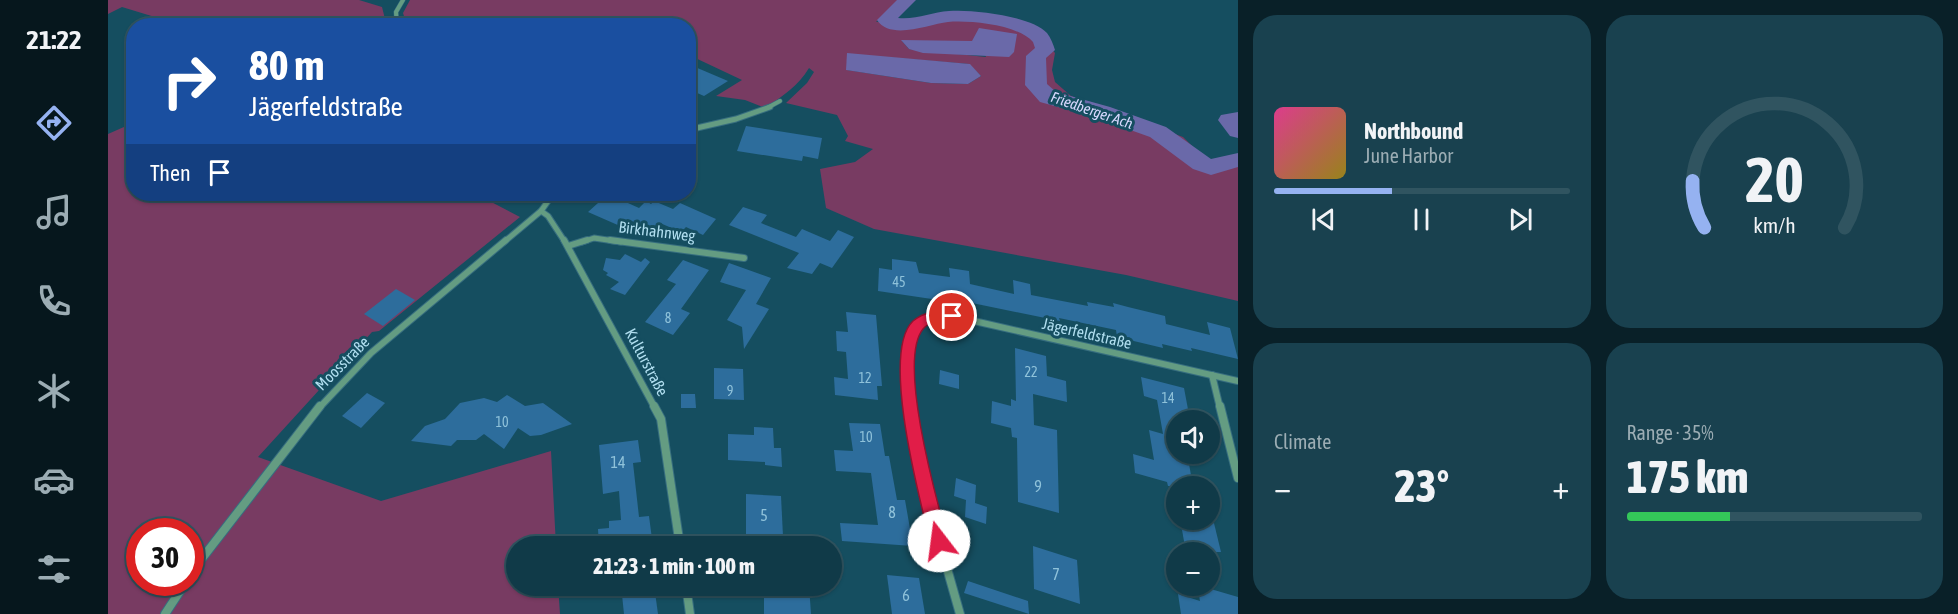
<!DOCTYPE html>
<meta charset="utf-8">
<style>
body{margin:0;font-family:"Asap Condensed",sans-serif;background:#19414f;color:#f1f3f6;height:100vh;display:flex;flex-direction:column;font-size:22px;white-space:nowrap}
*{box-sizing:border-box;margin:0}
p{font-size:20px;color:#9cadb4}
.icon{flex:none;width:33px;height:33px;fill:none;stroke:currentColor;stroke-width:2;stroke-linecap:round;stroke-linejoin:round}
.map{position:relative;flex:1;overflow:hidden}
.side{display:flex;flex-direction:column;gap:15px;padding:15px;background:#092028;width:720px}
.side>*{flex:none}
.hud{position:absolute;left:18px;top:18px;width:570px;height:183px;border-radius:24px;box-shadow:0 2px 4px #0004,0 0 0 2px #305460;background:#1a4fa0;color:#fff;overflow:hidden}
.controls{position:absolute;left:1058px;top:410px;display:grid;gap:12px}
.controls a{display:grid;place-items:center;width:54px;height:54px;border-radius:50%;background:#103a48;box-shadow:0 2px 4px #0004,0 0 0 2px #305460;font-size:30px}
.speed{position:absolute;left:18px;top:518px;display:flex;gap:12px;font-size:30px;font-weight:700;text-align:center}
.speed>*{display:grid;place-content:center;width:78px;height:78px;border-radius:50%;background:#103a48;box-shadow:0 2px 4px #0004,0 0 0 2px #305460;line-height:1}
.speed .limit{border:9px solid #d22;background:#fff;color:#111}
.pin{position:absolute;display:grid;place-items:center;width:51px;height:51px;color:#fff;margin:-26px;border:3px solid #fff;border-radius:50%;box-shadow:0 2px 6px #0007}
.me{position:absolute;width:66px;margin:-33px;rotate:345deg;stroke-linejoin:round;filter:drop-shadow(0 0 4px #0008)}
.turn{display:flex;align-items:center;gap:21px;height:126px;padding:0 24px;font-size:27px}
.turn .icon{width:78px;height:78px;stroke-width:2.5}
.turn b{display:block;font-size:42px;line-height:51px}
.then{display:flex;align-items:center;height:57px;padding:0 24px;background:#0003;gap:12px;font-size:22px}
.big{font-size:45px;font-weight:800;line-height:1.1}
.side .widget{flex:1;display:flex;flex-direction:column;justify-content:center;gap:9px;min-width:0;padding:0 21px;border-radius:24px;background:#19414f}
.side .dial{align-items:center;gap:0}
.dial svg{height:156px;overflow:visible;fill:none;stroke:#305460;stroke-width:7;stroke-linecap:round;text-anchor:middle}
.dial text{fill:#f1f3f6;stroke:none}
.song{display:flex;align-items:center;gap:18px}
.cover{width:72px;height:72px;border-radius:9px;background:linear-gradient(135deg,hsl(330 70% 55%),hsl(50 70% 35%))}
.played{height:6px;border-radius:3px;background:linear-gradient(90deg,#95b2f1 40%,#305460 40%)}
.keys{display:flex;justify-content:space-around;direction:ltr}
.heat{display:flex;justify-content:space-between;align-items:center;font-size:33px;direction:ltr}
.charge{height:9px;border-radius:4px;background:linear-gradient(90deg,#34c759 35%,#305460 0)}
.side .tiles{flex:1;display:grid;gap:15px;grid-template-columns:repeat(2,1fr)}
.trip{position:absolute;left:398px;top:536px;width:336px;height:60px;border-radius:30px;background:#103a48;box-shadow:0 2px 4px #0004,0 0 0 2px #305460;font-weight:800;line-height:60px;text-align:center}
main{display:flex;flex:1;min-height:0}
.dock{display:flex;flex-direction:column;width:108px;justify-content:space-around;align-items:center;background:#06171d;color:#9cadb4}
.dock .icon{width:42px;height:42px}
.dock .selected{color:#95b2f1}
.dock b{font-size:27px;color:#f1f3f6}
.map>svg:first-child{display:block}
.green{fill:#783b62;fill-rule:evenodd}
.water{fill:#6a69a9}
.lines{fill:none;stroke-linecap:round;stroke-linejoin:round}
.river{fill:#6a69a9;fill-rule:evenodd}
.building{fill:#2d6d9c}
.minor-far3-casing{stroke:#376e7f;stroke-width:5}
.minor-far2-casing{stroke:#376e7f;stroke-width:7}
.minor-far1-casing{stroke:#376e7f;stroke-width:8}
.minor-casing{stroke:#376e7f;stroke-width:10}
.minor-far3{stroke:#649c82;stroke-width:4}
.minor-far2{stroke:#649c82;stroke-width:5}
.minor-far1{stroke:#649c82;stroke-width:6}
.minor{stroke:#649c82;stroke-width:8}
.route{fill:#e11d48;stroke:#92132f;stroke-width:1.5}
.labels{text-anchor:middle;dominant-baseline:central;stroke-width:6;stroke-linejoin:round;paint-order:stroke}
.number-label{font-size:14px;fill:#8fc2da}
.far-water-label{font-size:15px;font-style:italic;fill:#d7d8fe;stroke:#154e60}
.street-label{font-size:16px;fill:#b0deef;stroke:#154e60}
.near-number-label{font-size:16px;fill:#8fc2da}
</style>
<main>
<nav class="dock">
<b>21:22</b>
<svg class="icon selected" aria-label="directions" viewBox="0 0 24 24"><path d="M12 3l9 9-9 9-9-9zM9 14v-3h6M13 9l2 2-2 2"/></svg>
<svg class="icon" aria-label="music" viewBox="0 0 24 24"><path d="M9 18V5l10-2v13"/><circle cx="6" cy="18" r="3"/><circle cx="16" cy="16" r="3"/></svg>
<svg class="icon" aria-label="phone" viewBox="0 0 24 24"><path d="M5 4h4l2 5-3 2q2 4 5 5l2-3 5 2v4C11 20 4 13 5 4z"/></svg>
<svg class="icon" aria-label="climate" viewBox="0 0 24 24"><path d="M12 3v18M4 7l16 10M4 17L20 7"/></svg>
<svg class="icon" aria-label="car" viewBox="0 0 24 24"><path d="M5 17H2v-5l4-1 3-4h7l3 4 3 1v5h-3M9 17h6M6 11h13"/><circle cx="7" cy="17" r="2"/><circle cx="17" cy="17" r="2"/></svg>
<svg class="icon" aria-label="filters" viewBox="0 0 24 24"><path d="M4 7h16M4 17h16"/><circle cx="9" cy="7" r="2"/><circle cx="15" cy="17" r="2"/></svg>
</nav>
<div class="map">
<svg width="1130" height="614" viewBox="0 0 1130 614">
<rect width="100%" height="100%" fill="#154e60"/>
<g class="green">
<polygon points="0,0 251,0 274,7 277,19 281,25 73,25 14,7 0,14"/>
<path d="M302,0H791L768,22L783,20L793,24L850,13L913,24L927,30L947,53L944,70L947,82L963,96L1075,137L1097,159L1117,161L1130,156V301L1018,275L766,229L718,208L712,169L747,162L765,149L737,141L740,136L729,115L678,103L699,83L706,72L701,68C690,86 675,96 657,108L637,100L608,96L634,80L581,55L580,26H299L295,13ZM869,33L878,57L801,49L794,41H865ZM739,54L861,64L873,76L860,84L823,83L739,70Z"/>
<path d="M25,123L26,194H368L412,217L271,331L264,332L150,457L273,501L443,451L448,546H408V585H450L452,614H0V134ZM32,531H82V582H32Z"/>
</g>
<g class="water">
<polygon points="871,28 909,34 906,52 901,57 815,53 801,49 793,40 864,41"/>
<polygon points="739,53 862,64 873,76 860,84 823,83 738,70"/>
</g>
<g class="lines">
<g class="river">
<path d="M789,0H808L790,18C808,20 824,12 841,11C864,9 923,16 939,33C943,38 945,44 947,50L938,58L939,84L948,92L1002,107L1058,127L1103,159L1130,153V167L1103,175L1085,169L1042,137L986,117L932,102L917,85L918,56L927,48L925,42C911,25 862,20 840,22C821,24 783,41 769,20Z"/>
<polygon points="1130,112 1130,138 1122,136 1110,120 1113,115"/>
</g>
</g>
<g class="building">
<polygon points="580,64 620,81 596,96 580,89"/>
<polygon points="638,126 714,138 710,159 695,156 694,161 629,151"/>
<polygon points="500,194 531,208 538,201 543,204 546,201 565,209 572,203 608,219 595,235 578,227 573,232 552,223 545,230 519,219 512,226 480,212"/>
<polygon points="635,207 659,215 653,223 688,237 694,229 722,241 730,230 746,237 724,268 712,263 704,274 679,268 691,253 621,225"/>
<polygon points="517,254 533,262 537,258 542,262 517,295 502,289 511,282 498,275 500,273 495,270 498,258 512,260"/>
<polygon points="784,259 808,262 811,273 842,277 841,268 861,271 862,284 906,294 905,280 922,284 923,295 980,306 979,302 1006,307 1005,303 1020,307 1057,316 1058,324 1102,335 1099,322 1122,328 1130,359 1083,348 1084,351 1054,344 1055,348 1009,337 1008,330 951,318 952,321 864,303 864,305 770,291 771,268 784,270"/>
<polygon points="575,260 601,270 573,309 582,313 565,335 537,322 568,284 559,280"/>
<polygon points="621,263 663,278 648,304 661,309 636,349 634,327 619,320 638,290 612,282"/>
<polygon points="288,289 307,300 275,326 256,314"/>
<polygon points="738,312 768,315 774,386 769,386 770,400 727,395 726,377 740,379 738,352 729,351 728,331 740,332"/>
<polygon points="907,348 938,356 939,376 958,381 959,402 925,394 926,425 949,430 951,513 910,502 909,438 904,437 903,428 883,423 884,401 903,406 903,399 908,401"/>
<polygon points="606,368 635,369 636,400 606,399"/>
<polygon points="832,370 851,375 851,389 831,384"/>
<polygon points="1033,377 1076,388 1082,420 1068,420 1068,453 1079,453 1085,486 1060,486 1059,482 1027,473 1025,454 1046,460 1041,430 1055,434 1049,400 1036,396"/>
<polygon points="259,393 277,403 253,428 234,416"/>
<polygon points="573,394 587,394 588,408 573,408"/>
<polygon points="399,395 417,406 435,403 464,424 433,435 422,436 410,428 396,449 376,434 368,440 349,440 343,446 303,441 317,426 337,419 352,403 376,398 389,402"/>
<polygon points="741,423 772,424 777,456 781,456 789,500 797,500 805,546 734,541 732,523 770,525 763,473 728,471 726,450 745,451"/>
<polygon points="646,427 665,428 666,448 673,448 674,467 657,465 657,462 620,460 620,434 646,435"/>
<polygon points="530,440 533,462 525,463 531,517 541,516 544,539 532,540 533,546 491,546 490,529 501,528 501,521 513,520 511,491 495,494 491,445"/>
<polygon points="848,478 868,485 867,503 879,507 878,524 857,517 858,500 846,496"/>
<polygon points="638,494 673,496 675,536 638,534"/>
<polygon points="1072,519 1105,519 1113,552 1078,552"/>
<polygon points="925,546 969,560 972,604 926,589"/>
<polygon points="779,575 811,578 817,614 784,614"/>
<polygon points="860,581 920,601 921,614 856,593"/>
<polygon points="513,585 546,585 550,614 516,614"/>
<polygon points="666,585 701,585 703,614 656,614 656,595 666,595"/>
<polygon points="1089,585 1130,597 1130,614 1073,614 1070,594 1092,601"/>
</g>
<g class="lines">
<g class="minor-far3-casing">
<g id="minor-far3">
<polyline points="289,26 288,12 295,0"/>
<polyline points="659,108 672,101"/>
</g>
</g>
<g class="minor-far2-casing">
<g id="minor-far2">
<polyline points="580,130 628,119 662,107"/>
<polyline points="433,211 440,216 457,242"/>
<polyline points="396,242 433,211 445,194"/>
<polyline points="474,242 486,238 513,242"/>
</g>
</g>
<g class="minor-far1-casing">
<g id="minor-far1">
<polyline points="456,240 547,408"/>
<polyline points="502,240 636,258"/>
<polyline points="460,246 479,240"/>
<polyline points="1104,375 1112,408"/>
<polyline points="211,408 263,353 398,240"/>
<path d="M802,408C800,385 793,335 816,321C824,316 834,316 844,316L1130,381"/>
</g>
</g>
<g class="minor-casing">
<g id="minor">
<polyline points="546,406 553,419 572,546"/>
<polyline points="802,406 823,512 852,614"/>
<polyline points="1112,406 1130,478"/>
<polyline points="82,574 212,406"/>
<polyline points="578,585 582,614"/>
<polyline points="57,614 78,582"/>
</g>
</g>
<use href="#minor-far3" class="minor-far3"/>
<use href="#minor-far2" class="minor-far2"/>
<use href="#minor-far1" class="minor-far1"/>
<use href="#minor" class="minor"/>
</g>
<path class="route" d="M844,310L851,316L849,320C837,323 823,319 815,329C789,361 829,502 840,541L838,547L831,550L825,547L822,541C812,500 772,352 805,321C817,311 829,311 844,310Z"/>
<g class="labels">
<g class="number-label">
<text x="791" y="282">45</text>
<text x="560" y="318">8</text>
<text x="923" y="372">22</text>
<text x="757" y="378">12</text>
<text x="622" y="391">9</text>
<text x="1060" y="398">14</text>
<text x="394" y="422">10</text>
<text x="758" y="437">10</text>
</g>
<g class="far-water-label">
<text transform="translate(984 110) rotate(19)">Friedberger Ach</text>
</g>
<g class="street-label">
<text transform="translate(549 231) rotate(7)">Birkhahnweg</text>
<text transform="translate(979 333) rotate(13)">Jägerfeldstraße</text>
<text transform="translate(539 362) rotate(62)">Kulturstraße</text>
<text transform="translate(234 363) rotate(-45)">Moosstraße</text>
</g>
<g class="near-number-label">
<text x="510" y="462">14</text>
<text x="930" y="486">9</text>
<text x="784" y="512">8</text>
<text x="656" y="515">5</text>
<text x="948" y="574">7</text>
<text x="798" y="595">6</text>
</g>
</g>
</svg>
<div class="controls">
<a><svg class="icon" aria-label="sound" viewBox="0 0 24 24"><path d="M4 9h4l5-4v14l-5-4H4zM17 9q2 3 0 6"/></svg></a>
<a>+</a>
<a>−</a>
</div>
<div class="speed"><div class="limit">30</div></div>
<div class="pin" style="left:844px;top:316px;background:#d93025"><svg class="icon" aria-label="arrive" viewBox="0 0 24 24"><path d="M6 21V4h12l-3 4 3 4H6"/></svg></div>
<svg class="me" style="left:831px;top:541px" viewBox="-20 -20 40 40"><circle r="19" fill="#fff"/><path d="M0-13L10 11 0 6-10 11z" fill="#e11d48"/></svg>
<div class="trip">21:23 · 1 min · 100 m</div>
<div class="hud">
<div class="turn"><svg class="icon" aria-label="right" viewBox="0 0 24 24"><path d="M7 20v-9h11M14 6l5 5-5 5"/></svg><div><b>80 m</b>Jägerfeldstraße</div></div>
<div class="then">Then<svg class="icon" aria-label="arrive" viewBox="0 0 24 24"><path d="M6 21V4h12l-3 4 3 4H6"/></svg></div>
</div>
</div>
<section class="side">
<div class="tiles">
<div class="widget">
<div class="song"><i class="cover"></i><div><b>Northbound</b><p>June Harbor</p></div></div>
<div class="played"></div>
<div class="keys"><svg class="icon" aria-label="previous" viewBox="0 0 24 24"><path d="M18 5L8 12l10 7zM5 5v14"/></svg><svg class="icon" aria-label="pause" viewBox="0 0 24 24"><path d="M8 5v14M16 5v14"/></svg><svg class="icon" aria-label="next" viewBox="0 0 24 24"><path d="M6 5l10 7-10 7zM19 5v14"/></svg></div>
</div>
<div class="widget dial"><svg viewBox="0 0 100 80">
<path d="M14 69A42 42 0 1 1 86 69"/>
<path d="M14 69A42 42 0 0 1 8 45" stroke="#95b2f1"/>
<text x="50" y="56" font-size="32" font-weight="700">20</text>
<text x="50" y="72" font-size="11">km/h</text>
</svg></div>
<div class="widget"><p>Climate</p>
<div class="heat"><a>−</a><b class="big">23°</b><a>+</a></div>
</div>
<div class="widget"><p>Range · 35%</p><b class="big">175 km</b><div class="charge"></div></div>
</div>
</section>
</main>
